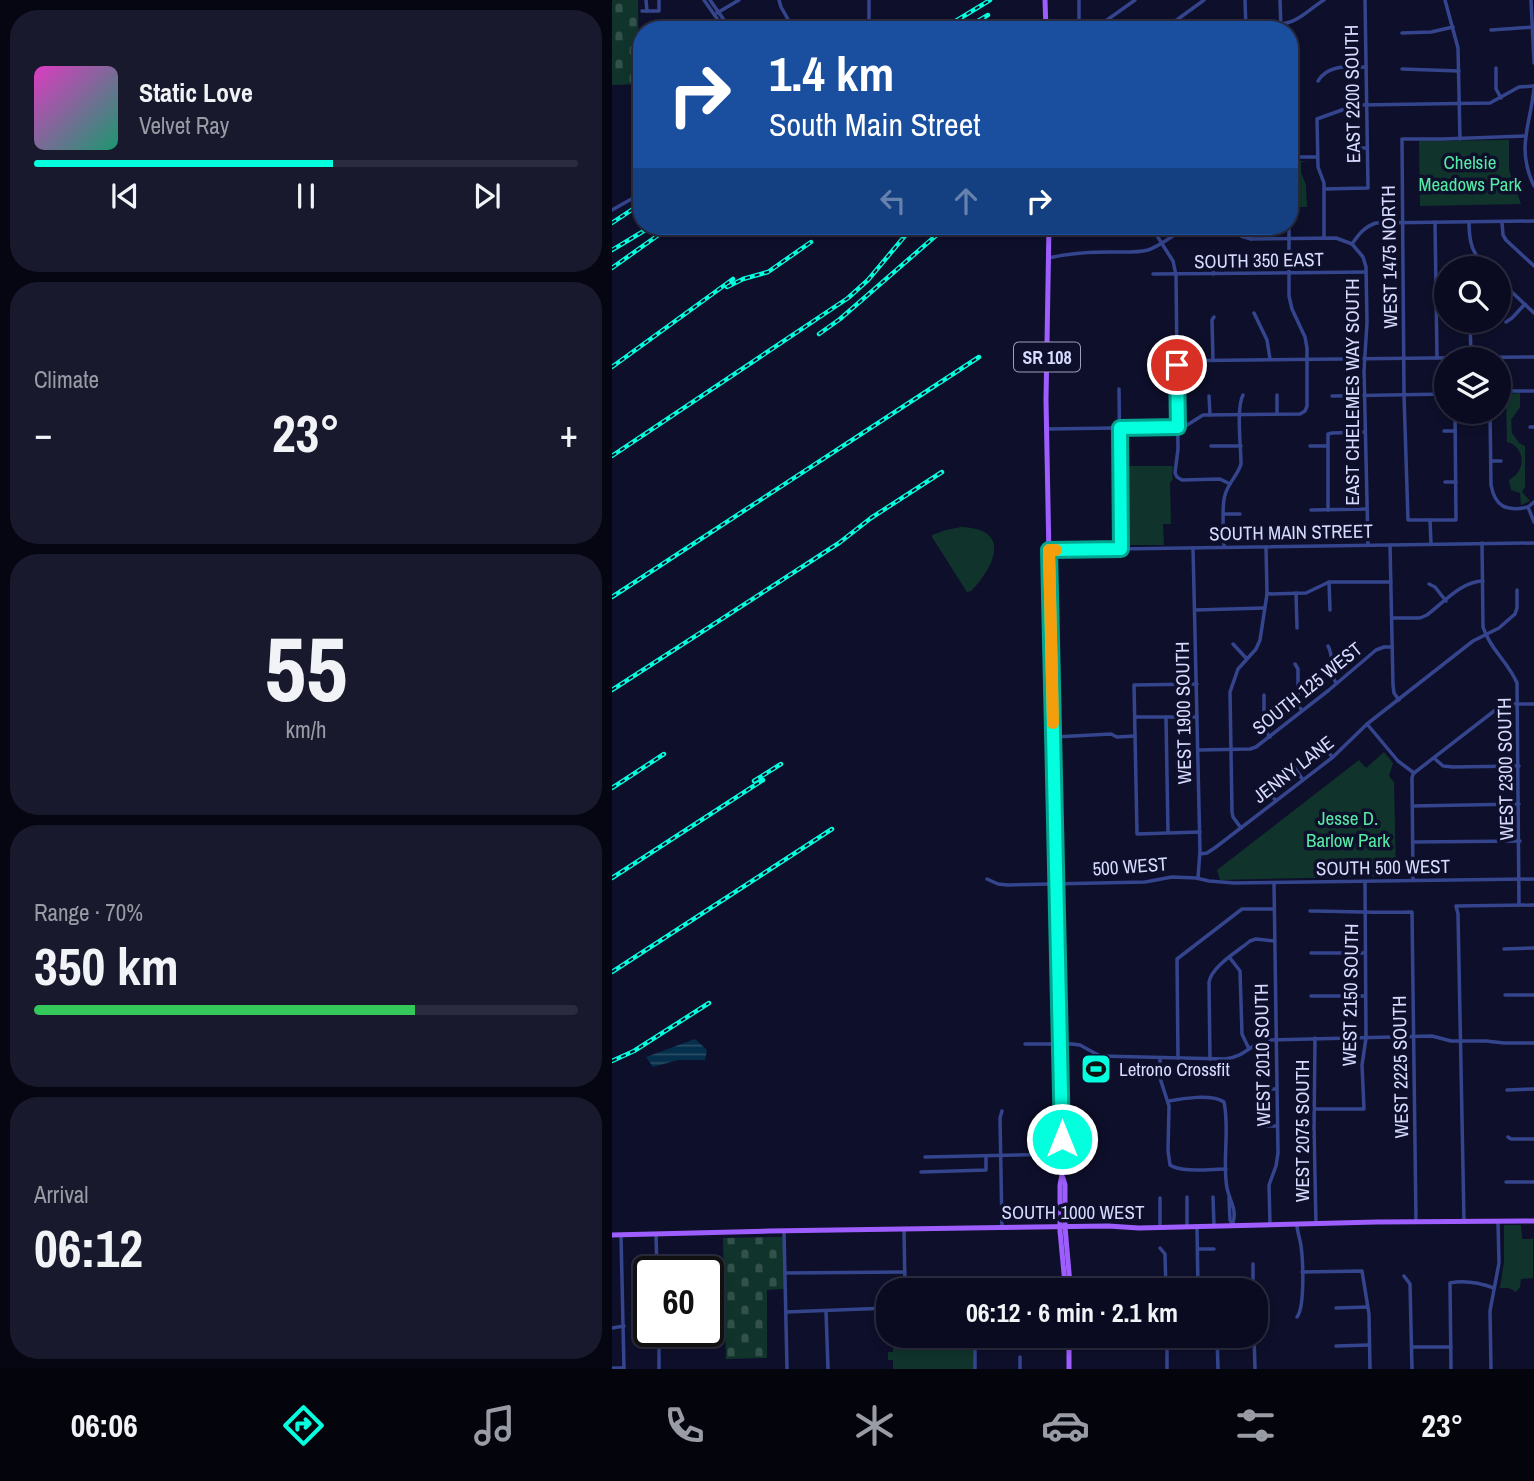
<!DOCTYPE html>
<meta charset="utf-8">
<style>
body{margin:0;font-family:"Archivo Narrow",sans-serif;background:#18192d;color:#f1f3f6;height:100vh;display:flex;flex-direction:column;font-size:26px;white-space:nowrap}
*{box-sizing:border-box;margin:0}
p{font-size:23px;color:#999ba5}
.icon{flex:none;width:38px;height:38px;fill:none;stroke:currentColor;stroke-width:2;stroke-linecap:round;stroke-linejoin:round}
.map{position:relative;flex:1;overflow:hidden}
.panel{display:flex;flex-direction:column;gap:10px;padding:10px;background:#060612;width:612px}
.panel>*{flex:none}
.hud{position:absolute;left:21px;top:21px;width:665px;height:214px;border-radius:28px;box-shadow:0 4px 10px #0003,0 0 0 2px #2a2b3e;background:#1a4fa0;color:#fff;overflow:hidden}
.tools{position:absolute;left:822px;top:256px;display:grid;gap:14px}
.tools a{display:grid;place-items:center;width:77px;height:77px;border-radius:50%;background:#0a0b20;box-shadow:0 4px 10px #0003,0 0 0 2px #2a2b3e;font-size:35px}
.speed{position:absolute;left:21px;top:1256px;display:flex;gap:14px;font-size:35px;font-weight:700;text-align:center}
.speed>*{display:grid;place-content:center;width:91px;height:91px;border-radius:50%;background:#0a0b20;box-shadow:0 4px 10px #0003,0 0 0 2px #2a2b3e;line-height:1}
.speed .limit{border:4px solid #111;border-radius:10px;background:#fff;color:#111}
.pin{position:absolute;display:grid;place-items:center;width:60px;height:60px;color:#fff;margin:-30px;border:4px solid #fff;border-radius:50%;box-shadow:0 2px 7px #0007}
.me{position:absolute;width:77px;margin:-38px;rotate:0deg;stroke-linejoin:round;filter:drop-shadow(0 0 5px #0008)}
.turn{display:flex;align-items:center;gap:24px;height:147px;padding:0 21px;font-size:32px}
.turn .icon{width:91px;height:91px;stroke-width:2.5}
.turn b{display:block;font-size:49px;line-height:60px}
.lanes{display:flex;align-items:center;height:66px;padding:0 21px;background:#0003;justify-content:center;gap:35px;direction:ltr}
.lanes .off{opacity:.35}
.big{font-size:52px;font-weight:700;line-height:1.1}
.panel .card{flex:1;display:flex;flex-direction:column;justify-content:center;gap:10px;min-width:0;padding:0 24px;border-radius:28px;background:#18192d}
.panel .dial{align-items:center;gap:0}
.dial b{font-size:91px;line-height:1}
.song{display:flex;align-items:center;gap:21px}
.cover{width:84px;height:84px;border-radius:10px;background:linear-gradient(135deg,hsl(310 70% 55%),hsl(160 70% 35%))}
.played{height:7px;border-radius:4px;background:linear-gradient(90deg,#03ffde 55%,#2a2b3e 55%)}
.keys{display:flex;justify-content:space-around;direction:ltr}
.heat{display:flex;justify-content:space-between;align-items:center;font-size:38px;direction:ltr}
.charge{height:10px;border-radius:5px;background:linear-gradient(90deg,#34c759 70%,#2a2b3e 0)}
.trip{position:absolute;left:264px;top:1278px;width:392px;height:70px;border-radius:28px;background:#0a0b20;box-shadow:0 4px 10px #0003,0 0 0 2px #2a2b3e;font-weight:700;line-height:70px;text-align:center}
.tab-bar{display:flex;height:112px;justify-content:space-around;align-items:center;background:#04040d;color:#999ba5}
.tab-bar .icon{width:49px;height:49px}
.tab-bar .selected{color:#03ffde}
.tab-bar b{font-size:32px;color:#f1f3f6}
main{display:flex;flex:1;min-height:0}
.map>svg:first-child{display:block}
.green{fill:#10342b}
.cemetery{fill:url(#cemetery-stones)}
.water{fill:url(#water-rules)}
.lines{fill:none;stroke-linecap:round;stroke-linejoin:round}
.minor{stroke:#34458d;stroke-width:3.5}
.major{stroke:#9e5eff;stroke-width:5}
.rail-casing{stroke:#03ffde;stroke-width:4.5}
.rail{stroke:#0e0f2a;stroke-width:2;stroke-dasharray:5;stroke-linecap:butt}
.route-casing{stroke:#02a690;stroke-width:18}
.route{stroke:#03ffde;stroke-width:12}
.slow{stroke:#f59e0b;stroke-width:12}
.labels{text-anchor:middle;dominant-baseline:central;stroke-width:7;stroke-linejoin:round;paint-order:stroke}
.shield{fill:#0e0f2a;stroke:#9b9ebf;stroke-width:2}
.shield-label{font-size:18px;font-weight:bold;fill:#d7dbff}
.street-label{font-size:19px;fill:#d7dbff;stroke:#0e0f2a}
.park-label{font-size:19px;fill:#56eba4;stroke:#0e0f2a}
.poi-label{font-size:19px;fill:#d7dbff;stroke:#0e0f2a;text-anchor:start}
</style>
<main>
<section class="panel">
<div class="card">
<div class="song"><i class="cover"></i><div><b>Static Love</b><p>Velvet Ray</p></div></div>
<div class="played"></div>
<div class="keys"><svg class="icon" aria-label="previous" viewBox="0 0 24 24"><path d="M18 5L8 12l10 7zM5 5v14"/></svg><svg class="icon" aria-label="pause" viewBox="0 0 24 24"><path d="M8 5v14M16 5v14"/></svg><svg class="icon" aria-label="next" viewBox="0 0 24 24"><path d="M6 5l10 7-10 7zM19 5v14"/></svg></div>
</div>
<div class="card"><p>Climate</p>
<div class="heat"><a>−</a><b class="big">23°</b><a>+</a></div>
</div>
<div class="card dial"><b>55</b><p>km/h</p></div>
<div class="card"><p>Range · 70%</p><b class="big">350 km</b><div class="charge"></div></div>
<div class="card"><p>Arrival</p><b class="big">06:12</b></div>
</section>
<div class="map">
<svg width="922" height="1369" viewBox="0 0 922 1369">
<defs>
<pattern id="cemetery-stones" width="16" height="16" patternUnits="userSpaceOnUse" patternTransform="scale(1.75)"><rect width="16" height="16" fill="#10342b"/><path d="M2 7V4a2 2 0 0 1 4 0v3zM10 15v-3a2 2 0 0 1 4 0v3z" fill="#32514b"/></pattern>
<pattern id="water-rules" width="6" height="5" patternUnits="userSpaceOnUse" patternTransform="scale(1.75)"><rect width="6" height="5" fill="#052f4b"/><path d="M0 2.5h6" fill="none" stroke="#294d66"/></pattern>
</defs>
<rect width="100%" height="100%" fill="#0e0f2a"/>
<g class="green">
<polygon points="897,140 897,170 909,204 808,206 807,141"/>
<polygon points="677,161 696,161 689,162 689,172 694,185 695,207 677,207"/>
<path d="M908,393V407L899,420L900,433L907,443L913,446V487L910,492L918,501L909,505L908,493L899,490L897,480C900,478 904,475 906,472C914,460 908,445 895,442L894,394Z"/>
<polygon points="511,466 561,466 560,474 561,479 558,483 559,524 551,524 552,545 512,545"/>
<path d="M349,527C400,529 383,566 359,591L355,592L320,537V535L334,530Z"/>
<polygon points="772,752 781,763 777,776 782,782 784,876 608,880 605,870 747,760 754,768"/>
<polygon points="892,1225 909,1225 910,1239 920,1239 921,1237 921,1278 909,1279 908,1287 904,1292 897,1288 888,1288 892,1262"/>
<polygon points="281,1335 363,1335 364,1369 281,1369 281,1360 276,1360 276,1352 281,1352"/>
</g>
<g class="cemetery">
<polygon points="1,0 26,0 27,84 0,85 0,1"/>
<polygon points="172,1237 173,1289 155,1290 155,1358 114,1359 111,1238"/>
</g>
<polygon class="water" points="83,1039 95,1050 93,1060 66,1060 41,1067 34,1057"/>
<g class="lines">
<g class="minor">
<polyline points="34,0 35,11"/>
<polyline points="92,0 113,30"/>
<polyline points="98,0 119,30"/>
<polyline points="167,0 169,7 182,30"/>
<polyline points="467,0 467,23 469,30"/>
<polyline points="633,0 634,30"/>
<polyline points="668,0 669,30"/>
<polyline points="833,0 846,48 848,139"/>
<polyline points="919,0 922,63"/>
<polyline points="30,11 47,11 47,0"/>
<polyline points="105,13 127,0"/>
<path d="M668,24C686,23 697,9 712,0"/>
<polyline points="169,30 179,24"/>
<polyline points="254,30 257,20 257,0"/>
<polyline points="481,30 523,0"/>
<polyline points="551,30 592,0"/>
<polyline points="879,30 921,27"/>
<polyline points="790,33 819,32 841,27"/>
<polyline points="884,68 884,89 889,98"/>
<polyline points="790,69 847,71"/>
<path d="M706,81C716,64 737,67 754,67"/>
<path d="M922,89C918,126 904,148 922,186"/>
<polyline points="743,148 755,148"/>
<polyline points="677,157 705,157"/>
<polyline points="712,189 756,188 753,0"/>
<polyline points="0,210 30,193"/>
<polyline points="823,222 825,358"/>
<path d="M857,222C857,242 860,254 875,268"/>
<polyline points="890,222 891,235 894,240 922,266"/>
<path d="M598,226C613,228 625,236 639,239L724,238L740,244L751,257L754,267L755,323L752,370L756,545"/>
<polyline points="540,228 561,261 564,275 566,449 563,473 565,477 570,480 608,479 618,484"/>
<polyline points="712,238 712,183 706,167 705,119 738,107 747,105 878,103 907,87 922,86"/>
<polyline points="639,239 640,226"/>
<path d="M740,244C747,234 752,227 764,223L922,221"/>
<path d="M437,258C457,253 477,252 497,252C510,252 524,253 536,250C554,244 563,230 585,226"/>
<polyline points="601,264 601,274"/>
<polyline points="862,268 868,261"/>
<polyline points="541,274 754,272"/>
<polyline points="887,280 922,313"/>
<polyline points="642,313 655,340 658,359"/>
<polyline points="858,320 859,358"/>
<polyline points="894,322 900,318 913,304"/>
<polyline points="542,358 546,361 922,357"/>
<polyline points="601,360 600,320 602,317"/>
<polyline points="507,389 509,549"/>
<polyline points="887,391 922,391"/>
<polyline points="665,395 665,414"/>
<polyline points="597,396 598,415"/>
<polyline points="720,396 835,394"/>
<polyline points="843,411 844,520 796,520 792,395 790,139 831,139 913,136"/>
<path d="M878,411L879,485C883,507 895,512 916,507"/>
<polyline points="918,427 922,427"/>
<polyline points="435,429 572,427 591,415 688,414 693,411 695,406 695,348 693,337 680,309 677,296 677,226"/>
<polyline points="832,431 843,431"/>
<polyline points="599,446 629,446"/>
<polyline points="698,446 715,446"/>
<polyline points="879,461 889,461"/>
<polyline points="833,482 844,482"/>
<polyline points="916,507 922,522"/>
<polyline points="916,507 922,502"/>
<polyline points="699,510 755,509"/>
<polyline points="716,510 716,434 720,433 753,432"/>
<polyline points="612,514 628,514"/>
<polyline points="818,520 819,544"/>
<path d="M870,543L871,627C878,649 896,662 905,683L907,905"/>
<polyline points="778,545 781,685 782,693 787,700"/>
<path d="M612,547C612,534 609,507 613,495C616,483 626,475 629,464C629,447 624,408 631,395"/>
<polyline points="581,548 588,851 586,878"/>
<polyline points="437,550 922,543"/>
<polyline points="717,582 718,610"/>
<polyline points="817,584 823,587 834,601"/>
<polyline points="684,593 685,628"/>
<polyline points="655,594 694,593 717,582 779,582"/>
<polyline points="583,610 652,608"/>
<path d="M780,618H808L815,615C831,603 850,581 871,581"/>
<polyline points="621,644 635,659"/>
<path d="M716,646C723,658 716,670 724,683"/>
<polyline points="683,664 686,669 686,704 690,711"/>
<polyline points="585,684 522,685 525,834 588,832"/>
<polyline points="652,695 652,729 658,737"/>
<polyline points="523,717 585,717"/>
<polyline points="554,717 556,832"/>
<polyline points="755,724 786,761 802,773"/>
<polyline points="442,737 499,734 505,737 523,736"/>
<polyline points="711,744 720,757"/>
<polyline points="586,750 638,749 644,747 717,690 764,650 772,647 780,647"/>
<polyline points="822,758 831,766 841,767 907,766"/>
<polyline points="682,767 691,780"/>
<polyline points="802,773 886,708 894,704 922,704"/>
<polyline points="654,788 664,801"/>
<polyline points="801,806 907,804"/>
<polyline points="629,828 621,817 620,812 618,692 626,669 644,649 648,640 655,594 654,547"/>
<polyline points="801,842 908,841"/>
<polyline points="588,854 595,853 604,847 721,757 755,724 861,641 887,628 903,614 905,608 905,590"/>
<polyline points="375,879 386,884 396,885 533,882 560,877 584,878 597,881 622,883 922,879"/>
<polyline points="801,880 800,778 801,774"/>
<path d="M698,911C732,911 766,913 800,912L804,1222"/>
<polyline points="892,949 922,948"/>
<polyline points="699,953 752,953"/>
<polyline points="618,958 628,971 630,1034 637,1049"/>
<polyline points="893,995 922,995"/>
<polyline points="699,996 753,996"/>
<polyline points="703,1038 702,1128 704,1224"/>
<path d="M413,1044H460L468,1045L488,1056L613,1059C632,1057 637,1046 653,1040L820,1036L839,1041H874L892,1043H922"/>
<path d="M548,1058V1078L557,1106L556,1151L558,1165C570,1173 599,1169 614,1169"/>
<polyline points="566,1058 565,959 630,909 662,909"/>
<path d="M598,1059L597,982C600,966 625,952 638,941L644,939L662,941"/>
<polyline points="649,1089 664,1089"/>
<polyline points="895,1090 922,1089"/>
<path d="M557,1101C571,1098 600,1094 612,1102C618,1130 610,1160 615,1188C618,1203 626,1209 620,1226"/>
<polyline points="704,1109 752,1109 750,1065 754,1038 753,882"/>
<polyline points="390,1111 388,1118 390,1228"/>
<polyline points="650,1126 665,1126"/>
<polyline points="896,1137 899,1139 922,1139"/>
<polyline points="313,1157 450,1154"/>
<polyline points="309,1172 374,1170 374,1156"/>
<polyline points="894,1182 922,1182"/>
<polyline points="575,1197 575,1227"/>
<polyline points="601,1197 602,1226"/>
<polyline points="548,1198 548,1227"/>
<polyline points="617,1198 618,1220 620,1224"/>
<polyline points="852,1221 846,914 844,906 922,905"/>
<polyline points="658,1225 657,1185 664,1166 666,1153 662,884"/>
<polyline points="585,1227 586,1290"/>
<polyline points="292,1229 293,1290"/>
<polyline points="172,1231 175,1369"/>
<polyline points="44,1234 45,1272"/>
<polyline points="9,1235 12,1369"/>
<polyline points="548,1248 553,1254 554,1290"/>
<polyline points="586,1249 602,1249"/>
<polyline points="641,1264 641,1290"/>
<polyline points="690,1272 750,1271 757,1314 758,1369"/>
<polyline points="173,1273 293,1272"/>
<polyline points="792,1276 798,1284 800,1369"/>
<polyline points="554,1284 640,1281"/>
<polyline points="724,1308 755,1307"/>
<polyline points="214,1311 216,1369"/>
<polyline points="174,1312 276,1308"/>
<path d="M685,1317C693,1307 691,1260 689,1246C688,1238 685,1232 685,1224"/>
<polyline points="0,1328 12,1326"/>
<polyline points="47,1332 47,1369"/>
<polyline points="363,1335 363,1369"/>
<polyline points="555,1335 555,1369"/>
<polyline points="605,1335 606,1369"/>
<polyline points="642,1335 643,1369"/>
<polyline points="724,1346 757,1345"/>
<polyline points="800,1347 839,1347"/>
<polyline points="555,1348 606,1347"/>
<polyline points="408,1357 408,1369"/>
<polyline points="1,1368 12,1368"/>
<path d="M839,1369L838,1283C853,1280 868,1283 882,1288"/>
<polyline points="879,1369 878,1311 887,1263 886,1222"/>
</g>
<g class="major">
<polyline points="433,0 434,30"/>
<polyline points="437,226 434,400 440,714 451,1124 450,1175 448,1185 448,1231 453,1284 456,1288"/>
<polyline points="451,1178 453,1185 453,1227 458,1284 456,1290"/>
<polyline points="0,1235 157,1231 496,1226 527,1228 764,1222 922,1221"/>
<polyline points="457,1335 457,1369"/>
</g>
<g class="rail-casing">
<g id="rail">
<polyline points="329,30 378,0"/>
<polyline points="351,30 376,15"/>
<polyline points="0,223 30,203"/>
<polyline points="0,250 40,226"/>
<polyline points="0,268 59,226"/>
<polyline points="115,287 131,279 156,272 199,242"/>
<polyline points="207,334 228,319 335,226"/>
<polyline points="0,367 121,279"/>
<polyline points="0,456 236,298 256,280 297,231"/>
<polyline points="0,597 367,357"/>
<polyline points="0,690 227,543 259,518 330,472"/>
<polyline points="142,781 169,764"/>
<polyline points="0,788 52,754"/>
<polyline points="0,878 151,780"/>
<polyline points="0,972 220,829"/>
<polyline points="0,1061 22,1051 97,1003"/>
</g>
</g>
<use href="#rail" class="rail"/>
</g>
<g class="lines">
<g class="route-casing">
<polyline id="route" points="450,1139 437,550 509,549 508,428 566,427 565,365"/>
</g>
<use href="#route" class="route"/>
<polyline class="slow" points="441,723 437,550 444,550"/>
</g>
<defs>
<g id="stadium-square" transform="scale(1.575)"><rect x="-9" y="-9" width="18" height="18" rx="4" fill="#03ffde" stroke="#0e0f2a"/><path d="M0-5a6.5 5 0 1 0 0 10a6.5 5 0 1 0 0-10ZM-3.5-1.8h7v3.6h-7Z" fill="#111"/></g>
</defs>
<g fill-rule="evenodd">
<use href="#stadium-square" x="484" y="1069"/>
</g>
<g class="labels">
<rect class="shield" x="402" y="342.5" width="66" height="29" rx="5"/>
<g class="shield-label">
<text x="435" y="357">SR 108</text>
</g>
<g class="street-label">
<text transform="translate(740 94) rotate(-91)">EAST 2200 SOUTH</text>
<text transform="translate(777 257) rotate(-91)">WEST 1475 NORTH</text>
<text transform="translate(647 260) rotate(-1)">SOUTH 350 EAST</text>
<text transform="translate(740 392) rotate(-90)">EAST CHELEMES WAY SOUTH</text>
<text transform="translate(679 532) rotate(-1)">SOUTH MAIN STREET</text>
<text transform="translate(695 688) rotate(-39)">SOUTH 125 WEST</text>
<text transform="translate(571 713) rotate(-91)">WEST 1900 SOUTH</text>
<text transform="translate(681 769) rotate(-38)">JENNY LANE</text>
<text transform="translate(893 769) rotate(-91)">WEST 2300 SOUTH</text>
<text transform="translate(518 866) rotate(-4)">500 WEST</text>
<text transform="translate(771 867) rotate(-1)">SOUTH 500 WEST</text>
<text transform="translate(738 995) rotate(-89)">WEST 2150 SOUTH</text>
<text transform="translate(650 1055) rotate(-91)">WEST 2010 SOUTH</text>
<text transform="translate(788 1067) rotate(-91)">WEST 2225 SOUTH</text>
<text transform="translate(690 1131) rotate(-90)">WEST 2075 SOUTH</text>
<text x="461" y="1212">SOUTH 1000 WEST</text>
</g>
<g class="park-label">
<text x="858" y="162">Chelsie<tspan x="858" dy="22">Meadows Park</tspan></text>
<text x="736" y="818">Jesse D.<tspan x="736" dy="22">Barlow Park</tspan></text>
</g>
<g class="poi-label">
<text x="507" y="1069">Letrono Crossfit</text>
</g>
</g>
</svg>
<div class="tools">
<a><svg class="icon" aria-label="search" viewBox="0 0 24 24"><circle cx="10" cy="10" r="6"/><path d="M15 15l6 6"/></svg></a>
<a><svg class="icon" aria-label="layers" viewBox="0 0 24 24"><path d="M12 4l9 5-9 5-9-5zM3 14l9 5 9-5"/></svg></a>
</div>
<div class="speed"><div class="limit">60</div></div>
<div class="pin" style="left:565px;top:365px;background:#d93025"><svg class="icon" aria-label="arrive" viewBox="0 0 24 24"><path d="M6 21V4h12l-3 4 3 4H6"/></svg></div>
<svg class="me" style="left:450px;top:1139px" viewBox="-20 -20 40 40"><circle r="17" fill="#03ffde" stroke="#fff" stroke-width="3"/><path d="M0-11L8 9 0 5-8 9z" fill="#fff"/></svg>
<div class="trip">06:12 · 6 min · 2.1 km</div>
<div class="hud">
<div class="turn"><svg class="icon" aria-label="right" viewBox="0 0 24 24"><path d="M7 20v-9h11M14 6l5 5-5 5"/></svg><div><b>1.4 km</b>South Main Street</div></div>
<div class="lanes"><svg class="icon off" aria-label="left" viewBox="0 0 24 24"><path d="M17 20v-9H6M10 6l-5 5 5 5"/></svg><svg class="icon off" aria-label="ahead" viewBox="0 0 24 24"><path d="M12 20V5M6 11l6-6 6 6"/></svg><svg class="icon" aria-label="right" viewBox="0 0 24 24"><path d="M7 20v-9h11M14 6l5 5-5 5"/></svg></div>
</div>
</div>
</main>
<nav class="tab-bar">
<b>06:06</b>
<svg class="icon selected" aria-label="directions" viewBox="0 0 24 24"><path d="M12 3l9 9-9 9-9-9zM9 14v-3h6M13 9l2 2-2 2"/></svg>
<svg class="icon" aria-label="music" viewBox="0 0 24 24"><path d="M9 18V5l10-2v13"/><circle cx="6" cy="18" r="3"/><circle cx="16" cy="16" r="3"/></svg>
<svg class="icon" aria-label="phone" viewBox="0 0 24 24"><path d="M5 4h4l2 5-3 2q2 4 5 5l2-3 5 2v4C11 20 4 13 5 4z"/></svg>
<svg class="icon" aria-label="climate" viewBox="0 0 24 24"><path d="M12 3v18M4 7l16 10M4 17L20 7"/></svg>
<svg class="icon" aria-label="car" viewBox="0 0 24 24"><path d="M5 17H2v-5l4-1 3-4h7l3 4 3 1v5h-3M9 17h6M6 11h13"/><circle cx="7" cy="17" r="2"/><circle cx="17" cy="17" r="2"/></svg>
<svg class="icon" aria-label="filters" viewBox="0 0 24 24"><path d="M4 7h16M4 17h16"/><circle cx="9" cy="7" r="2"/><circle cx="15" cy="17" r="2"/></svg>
<b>23°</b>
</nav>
